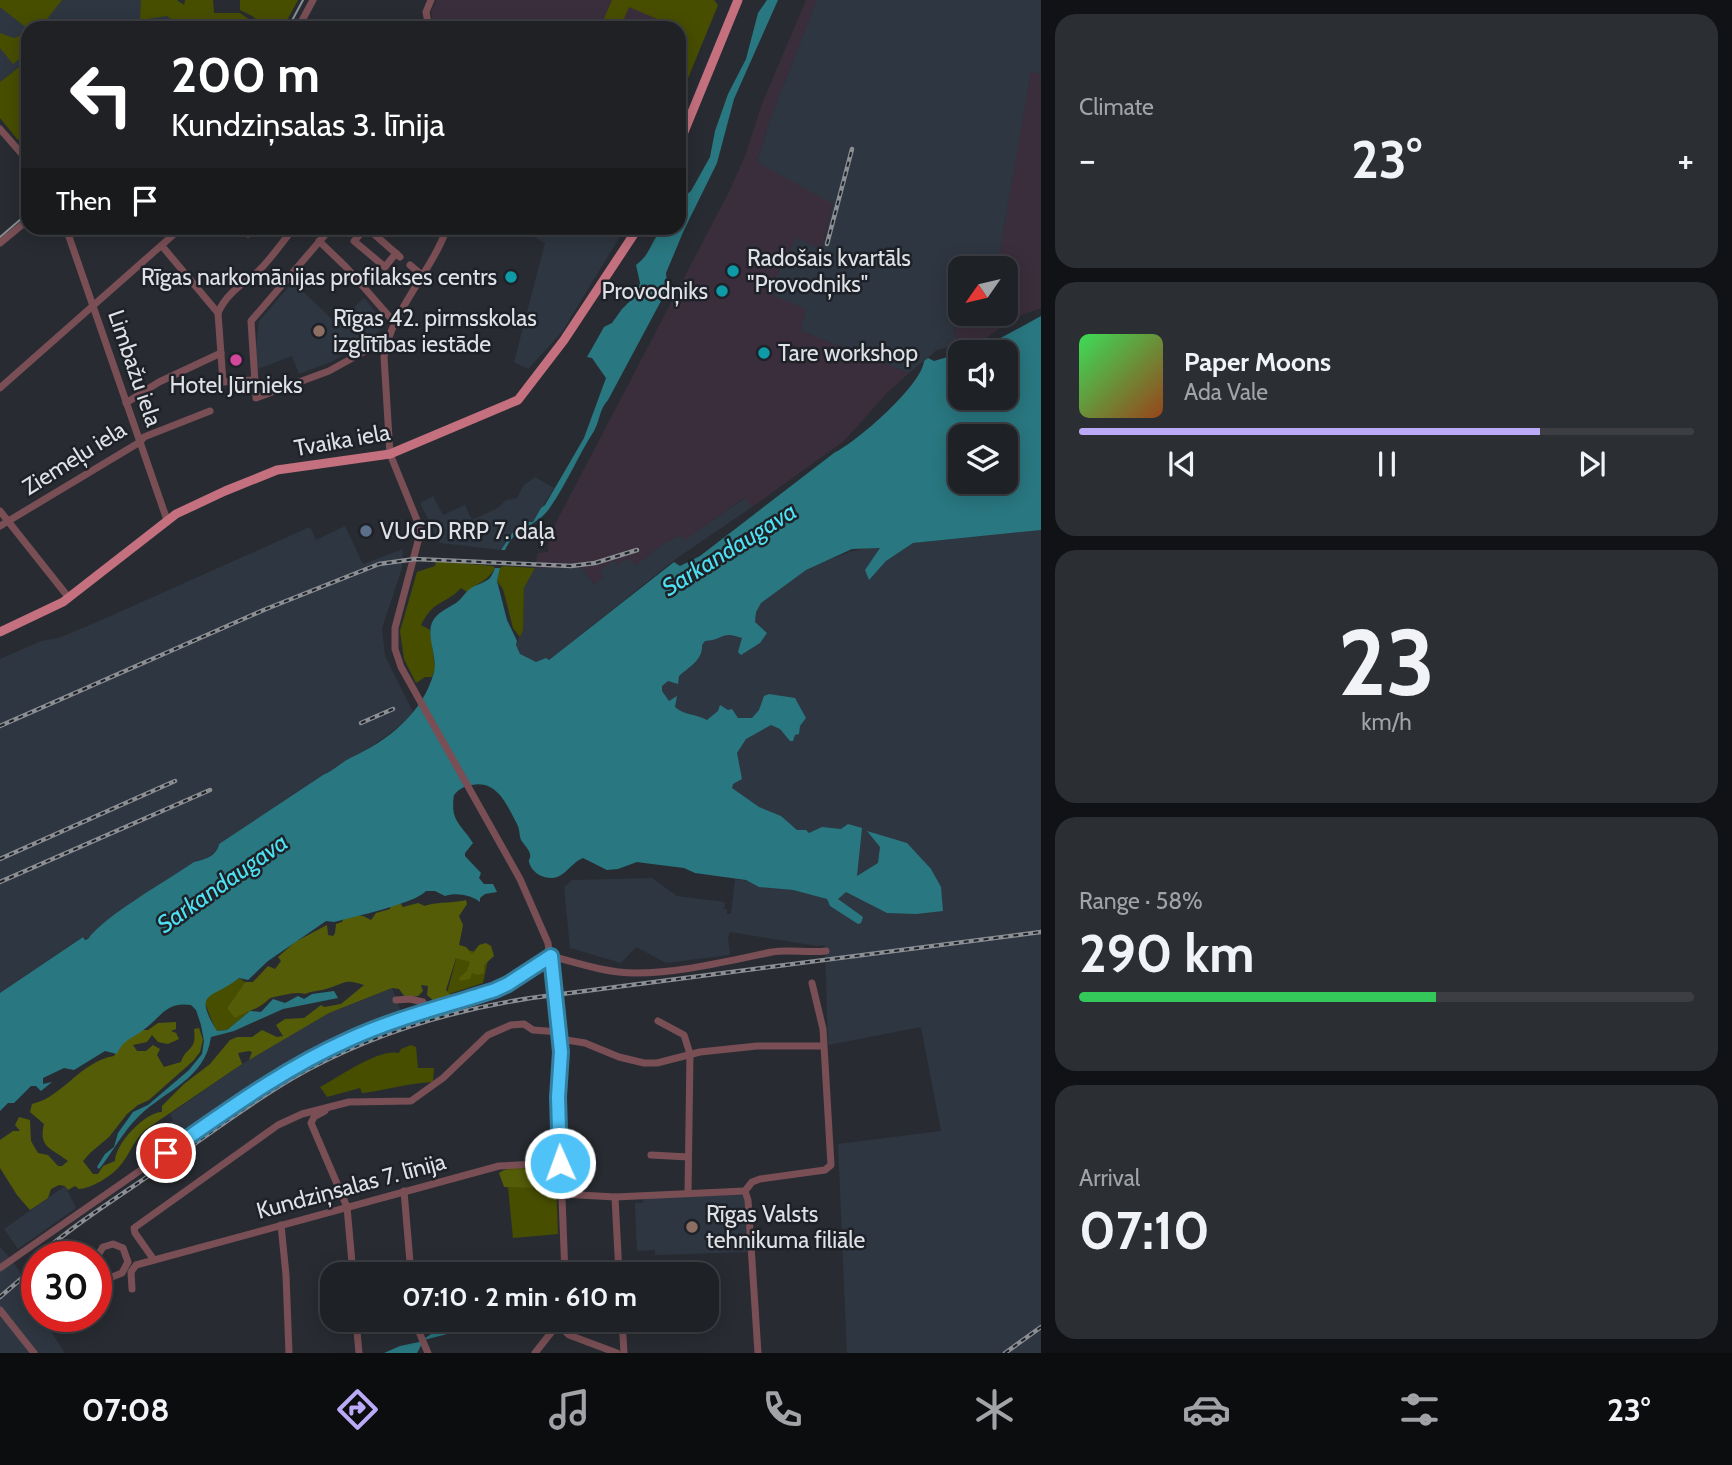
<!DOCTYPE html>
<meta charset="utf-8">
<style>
body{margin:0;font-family:Cabin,sans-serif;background:#2b2e32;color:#f1f3f6;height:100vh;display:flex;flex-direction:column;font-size:26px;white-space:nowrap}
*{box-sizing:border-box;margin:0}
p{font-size:23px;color:#a1a3a7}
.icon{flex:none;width:38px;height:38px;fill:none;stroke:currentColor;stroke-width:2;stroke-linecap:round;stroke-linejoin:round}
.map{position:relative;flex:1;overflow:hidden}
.panel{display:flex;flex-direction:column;gap:14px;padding:14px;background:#101215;width:691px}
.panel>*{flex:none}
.banner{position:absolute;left:21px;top:21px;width:665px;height:214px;border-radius:21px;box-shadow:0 4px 18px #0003,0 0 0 2px #3c3e43;background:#202124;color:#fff;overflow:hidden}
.needle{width:46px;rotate:236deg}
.controls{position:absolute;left:948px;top:256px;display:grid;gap:14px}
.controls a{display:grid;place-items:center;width:70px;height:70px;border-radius:14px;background:#1e2126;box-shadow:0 4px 18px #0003,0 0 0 2px #3c3e43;font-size:35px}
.speed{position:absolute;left:21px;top:1241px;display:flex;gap:14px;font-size:35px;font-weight:700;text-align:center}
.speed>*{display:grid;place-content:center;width:91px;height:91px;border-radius:50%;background:#1e2126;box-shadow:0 4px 18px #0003,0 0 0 2px #3c3e43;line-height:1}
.speed .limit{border:10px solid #d22;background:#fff;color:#111}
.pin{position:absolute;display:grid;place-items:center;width:60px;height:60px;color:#fff;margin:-30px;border:4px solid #fff;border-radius:50%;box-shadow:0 2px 7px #0007}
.me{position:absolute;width:77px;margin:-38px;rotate:358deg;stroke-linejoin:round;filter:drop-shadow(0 0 5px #0008)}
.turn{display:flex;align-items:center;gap:24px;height:147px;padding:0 35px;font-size:32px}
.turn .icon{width:91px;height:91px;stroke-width:2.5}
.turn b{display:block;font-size:49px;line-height:60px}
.then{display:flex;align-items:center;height:66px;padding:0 35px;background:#0003;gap:14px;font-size:26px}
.big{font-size:52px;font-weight:700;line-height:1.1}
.panel .widget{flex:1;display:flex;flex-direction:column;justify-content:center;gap:10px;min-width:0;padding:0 24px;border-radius:21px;background:#2b2e32}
.panel .dial{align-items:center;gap:0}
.dial b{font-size:91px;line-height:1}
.song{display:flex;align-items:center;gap:21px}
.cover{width:84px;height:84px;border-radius:10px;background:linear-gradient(135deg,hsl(130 70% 55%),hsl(20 70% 35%))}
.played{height:7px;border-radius:4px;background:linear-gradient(90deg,#baaaf7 75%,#3c3e43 75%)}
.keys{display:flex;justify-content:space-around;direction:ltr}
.heat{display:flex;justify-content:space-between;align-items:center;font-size:38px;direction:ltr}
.charge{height:10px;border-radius:5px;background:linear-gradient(90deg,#34c759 58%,#3c3e43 0)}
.trip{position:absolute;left:320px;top:1262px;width:399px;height:70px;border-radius:21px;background:#1e2126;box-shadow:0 4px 18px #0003,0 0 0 2px #3c3e43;font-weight:700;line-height:70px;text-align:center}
.dock{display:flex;height:112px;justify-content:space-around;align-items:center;background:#0c0d0f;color:#a1a3a7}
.dock .icon{width:49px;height:49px}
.dock .on{color:#baaaf7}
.dock b{font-size:32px;color:#f1f3f6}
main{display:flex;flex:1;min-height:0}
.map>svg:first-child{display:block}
.commercial{fill:#3b2e3c}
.built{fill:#2e3641}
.medical{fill:#3a2e3c}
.green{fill:#474e00}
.forest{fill:#545c07}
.water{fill:#297780;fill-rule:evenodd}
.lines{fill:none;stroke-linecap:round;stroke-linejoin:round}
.minor{stroke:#794f55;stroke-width:7}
.major{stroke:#c4707e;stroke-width:9}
.tram{stroke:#8b8f94;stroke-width:2}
.rail-casing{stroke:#8b8f94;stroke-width:4.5}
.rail{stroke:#1e2228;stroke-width:2;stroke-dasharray:5;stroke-linecap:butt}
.route-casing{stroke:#337fa1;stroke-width:18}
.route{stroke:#4fc3f7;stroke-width:12}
.culture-dot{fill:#0f9aa8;stroke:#1e2228;stroke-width:2.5}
.education-dot{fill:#8d6e63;stroke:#1e2228;stroke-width:2.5}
.hotel-dot{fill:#d1479c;stroke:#1e2228;stroke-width:2.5}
.service-dot{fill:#5c6f8a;stroke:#1e2228;stroke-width:2.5}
.labels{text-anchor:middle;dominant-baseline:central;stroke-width:5;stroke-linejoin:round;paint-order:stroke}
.poi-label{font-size:23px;fill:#dee1e5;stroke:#1e2228;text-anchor:start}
.street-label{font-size:23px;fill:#dee1e5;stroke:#1e2228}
.water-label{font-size:24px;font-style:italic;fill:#4de1f2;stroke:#1e2228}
</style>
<main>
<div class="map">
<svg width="1041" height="1353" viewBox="0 0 1041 1353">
<rect width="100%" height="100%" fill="#282c32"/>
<g class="commercial">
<polygon points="806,0 817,0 770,120 757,161 833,203 801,331 909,373 887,393 844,441 752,507 744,498 683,541 679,536 664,543 635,566 618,565 614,560 601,572 604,576 594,584 582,568 535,568 538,553 548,552 549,536 729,192 745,156 762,104"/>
<polygon points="1031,70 1041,75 1041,308 1016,317 983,340 959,344 953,330 974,313 1006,313 1006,268 997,268"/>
</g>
<g class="built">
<polygon points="0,0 167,0 199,28 28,28 28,59 0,82"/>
<polygon points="817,0 1041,0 1041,75 1031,71 997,268 961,268 961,313 974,313 953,330 959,344 937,350 909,373 801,331 806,309 768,293 796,238 822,249 833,204 757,162 770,120"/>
<polygon points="517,228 625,228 562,332 528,369 514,362 545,243"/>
<polygon points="293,282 337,324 364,298 385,324 374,337 331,362 299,374 292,356 258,369 254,366 259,321"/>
<polygon points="535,477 554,488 533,522 527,522 513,532 501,550 440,543 420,503 433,496 443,515 465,505 472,520 498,508 506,500 517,498 523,486"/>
<polygon points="745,498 752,507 677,558 549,660 546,658 536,663 520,655 516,645 523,630 524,588 535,568 582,568 594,584 604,576 600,571 614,560 618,565 628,558 635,566 664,543 679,536 684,540"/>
<polygon points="345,526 363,564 403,549 402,568 382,628 385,656 414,714 388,735 357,756 349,758 339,767 323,775 219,844 217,850 206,859 194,862 110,919 95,930 88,939 82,937 0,993 0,659 41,641 59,638 97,622 310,527 316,540"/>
<polygon points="1041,530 1041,1353 847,1353 838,1144 941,1131 921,1027 828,1045 825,945 817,946 730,932 728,937 730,955 666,963 636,947 621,963 570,948 564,887 572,880 652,878 677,896 725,902 724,909 727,909 727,914 731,914 735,879 749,881 767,888 793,890 827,899 830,906 844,914 793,836 726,789 686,721 655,692 663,672 776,579 853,551 868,548 881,548 869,579 886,561 913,543"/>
<polygon points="392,988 401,1012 320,1047 259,1082 145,1161 140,1154 144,1140 173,1121 170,1114 242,1064 299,1030 329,1013"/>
<polygon points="65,1186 76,1208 18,1249 4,1229"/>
<polygon points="742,1195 746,1199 750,1252 655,1255 655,1250 637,1251 635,1203 643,1203 643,1197"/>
<polygon points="0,1247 12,1260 25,1280 20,1284 37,1310 37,1316 41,1316 65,1353 0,1353"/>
</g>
<polygon class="medical" points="437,0 714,0 718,5 679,100 679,28 434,28 431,12"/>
<g class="green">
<polygon points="0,0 62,0 40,28 28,29 0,7"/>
<polygon points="141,0 177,0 184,5 185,0 213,0 214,13 240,13 262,28 183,28 167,16 140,20"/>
<polygon points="240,0 298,0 283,28 267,28 252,16 240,10"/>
<polygon points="612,0 714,0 718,5 679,100 679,47 685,31 629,7 620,28 600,28"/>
<polygon points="0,33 14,38 28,33 28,52 13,64 0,48"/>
<polygon points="28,60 28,63 20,70 28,80 28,132 18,140 0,118 0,82"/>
<path d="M436,561L493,566L495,568C488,581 478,582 467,592L461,588C444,606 435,598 421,625L430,630L435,668L432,677H425L416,683L404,659L400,631L417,572L435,566Z"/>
<polygon points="503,566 535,568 524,588 523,630 520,637 513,628 503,589 497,581 500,568"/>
<polygon points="459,948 489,955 483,983 449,994 447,993"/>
<path d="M239,978L245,982L227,1008L250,1011L227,1030L216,1031L204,1001C213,990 228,987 239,978Z"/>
<path d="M411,1045L416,1047L418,1068H434L433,1082C408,1083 387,1090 362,1093L360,1088L327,1097L320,1087C339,1077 379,1048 399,1053L401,1049Z"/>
<polygon points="542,1166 556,1181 558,1234 513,1238 506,1167"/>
</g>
<g class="forest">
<path d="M398,900L403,907L418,903L425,906C433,902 455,903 466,900L467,904L459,916L463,925L459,945L466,947L472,954L479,945L486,943L491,946L494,956L484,965V973L478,975L472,973L470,979L460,981L459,978L467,971L470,962L456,958L446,990L452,997L450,1002H435L427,995L428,986L421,985L423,991L418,996L405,997L399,989L392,988L329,1013L249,1060L252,1052L249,1051L238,1053L242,1064L145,1130C132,1143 129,1156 119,1167C110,1177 92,1188 79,1189L75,1186L68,1190L65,1186L59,1185L51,1189L48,1198L30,1210L17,1195L0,1168V1140L13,1131H20L15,1125L19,1117L30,1120L31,1141L38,1153L48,1155L58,1166H62L68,1161C52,1148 38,1148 44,1124L30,1112L32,1104C63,1097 81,1061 114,1056L122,1041L136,1030H148L158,1023L176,1022V1029L171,1031L176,1033L179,1039L168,1044L158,1042L152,1035L147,1042L133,1045L137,1051H146L153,1045L160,1049L157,1055L164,1067L181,1062C186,1046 197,1052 194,1029L199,1028L203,1040L200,1052L193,1061L149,1100L138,1105L127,1114L109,1137L90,1153L83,1161L93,1174H98L103,1166L115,1161C115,1144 145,1112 162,1112V1106L184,1084L210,1064L230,1040L237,1037H252L262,1030L277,1037L283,1036L276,1025L285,1019L304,1018L321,1005L324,1007L341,1004L364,985C345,979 347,982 329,988C321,991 314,990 305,994C296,991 280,996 270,998C259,1010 248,1010 235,1018L227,1008L245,982H253L268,966L275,969L281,961L278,957L295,942L327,925L328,935L333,936L335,933L336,924L342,922L346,914L363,916L371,920L376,913L390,909L391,903Z"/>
<polygon points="549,1168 553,1170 552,1184 541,1188 504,1187 499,1173 504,1170"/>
</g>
<g class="water">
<path d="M767,0H778L734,99L717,163L684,230L666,273L667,285L661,301L608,400C599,410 600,420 594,431C578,456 566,485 549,509C535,528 515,527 505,550H501L513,532L527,522H533L541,508L545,505L584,438L606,378L592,358L587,357L604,327L612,323L622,309L637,294L640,283L636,265C658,249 648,228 679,228L681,199L691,191L710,157L715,131L728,94L746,59L758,13Z"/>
<path d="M1041,316V530L913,543L886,561L869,580L865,570L880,548L852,549L806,570L761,603L756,612L755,622L767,633L760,643L741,655L738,652L742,638C721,630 724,640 705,641L702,645C703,660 689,667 679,676L678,684L668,681L662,686V691L669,701L677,696L675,707C683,715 696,714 707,720L718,711L720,705L728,710L732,709L738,718H752L759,710L764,696L769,694L795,698L806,718L800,726L799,734L795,735L793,741H790L780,729L771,725L746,739L737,753L742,779L733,784L732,788L759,807L781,816L797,830H806L809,833L822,827L841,829L848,824L862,828L857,876L878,863L880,847L867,831L907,843L931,869L941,887L943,911L916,914L887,913L846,892L838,899L863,917L861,923L858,924L830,906L827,899L793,890L759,887L746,880L695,873L684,868L652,864L637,862L618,869L607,870L583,858C572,862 564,878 552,878C543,878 534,874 530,865C527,857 531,862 530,854C529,849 524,845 521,840C519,835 520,829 517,824C507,806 498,780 472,785C464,786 459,789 454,795C450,821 460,823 473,843L465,853V856L481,873L479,878L484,884H493L497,892L485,894L480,898V902C472,895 455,892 445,896L435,891H426C416,903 353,917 334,922L326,921L268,961L248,980L239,978C212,1000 192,990 217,1031L227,1030L250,1011L261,1012L273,999L285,1003L298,996L304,999L312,994L334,991L338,998L283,1009L234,1031L211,1037C205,1079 166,1090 139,1116C123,1131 113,1152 99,1169L97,1167L105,1154L114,1147L118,1133L133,1112L148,1105L189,1070L202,1054L204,1041L201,1025L196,1010L191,1005C165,1001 160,1019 142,1031C131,1039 123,1040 117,1054L105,1051L74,1070L64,1068L43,1078V1084L52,1082L41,1091L36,1086H31L14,1103H8L0,1111V993L83,937L85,940L88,939C104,916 168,880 194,862C204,860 217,856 219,844L323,775C333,771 341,763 350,758C388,741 423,713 434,672C438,656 424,633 434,619C440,611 448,608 456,603C462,599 465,592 471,588C477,584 485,583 490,578C491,577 495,569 495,568H500L497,581L507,620L517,641L516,645L520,654L536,662L546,658L549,660L674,562L680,566L700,556L834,453C857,442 922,385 924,361L928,358L934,361L961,353V397H1006V352H966L986,346ZM961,436H1006V481H961Z"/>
<polygon points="453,1320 474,1320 455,1332 424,1340 417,1353 384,1353 400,1346 419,1342"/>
</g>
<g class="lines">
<g class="minor">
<polyline points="298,28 313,0"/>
<polyline points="429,28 426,12 431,0"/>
<polyline points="0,129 28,161"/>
<polyline points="66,228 167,520"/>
<polyline points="331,228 251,321 256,398 329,371 367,350 386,343"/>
<polyline points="366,228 354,241 385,267 396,253"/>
<polyline points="367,228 400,257"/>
<path d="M447,228C432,271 390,313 384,357L390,454L421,530L395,628V649L401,667L520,879L548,943L561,1052L558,1097L565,1274"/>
<polyline points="248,234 255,228"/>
<polyline points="319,241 346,267 395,323"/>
<polyline points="0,243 28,220"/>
<polyline points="162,246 218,313"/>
<polyline points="410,265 423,276"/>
<path d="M253,380L223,382L218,313C225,296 239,286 253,276C267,265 282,242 294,228"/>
<polyline points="0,388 181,228"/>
<polyline points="126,403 159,382 221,353"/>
<polyline points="0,511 69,598"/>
<polyline points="0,526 140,442 144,437 210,411"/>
<path d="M551,956C577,963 607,973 635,973C681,973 728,961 772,952C787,949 808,953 826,951"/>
<polyline points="396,1000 410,999 423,1002 426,1011"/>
<polyline points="658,1021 684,1035 690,1054 688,1193"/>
<polyline points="560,1039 585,1043 619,1057 644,1063 657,1063 700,1052 757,1046 823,1046"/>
<polyline points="325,1111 314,1117 311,1123 347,1207 353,1274"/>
<polyline points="651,1155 688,1157"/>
<polyline points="404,1191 411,1274"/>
<polyline points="745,1191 752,1182 760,1179 825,1170 831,1165 823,1029 812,983"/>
<polyline points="745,1191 748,1200 758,1353"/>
<polyline points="562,1194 615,1197 745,1191"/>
<polyline points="615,1197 619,1274"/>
<polyline points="281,1225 286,1275 289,1353"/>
<polyline points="96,1258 103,1247 113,1244 123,1248 128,1262 122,1273 112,1277 103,1274 96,1263"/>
<polyline points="154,1260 135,1233 134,1228 278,1125 302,1114 349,1102 411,1101 443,1078 488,1035 511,1025 524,1024 533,1030 560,1032"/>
<polyline points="0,1268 207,1124 308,1060 367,1032 508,984 551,956"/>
<polyline points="132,1289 131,1272 136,1265 499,1166 560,1163"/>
<polyline points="0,1310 34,1353"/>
<polyline points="356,1320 359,1353"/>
<polyline points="414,1320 428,1353"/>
<polyline points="622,1320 624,1353"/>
<polyline points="558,1325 569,1335 617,1353"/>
<polyline points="535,1353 561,1320"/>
</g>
<g class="major">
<polyline points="679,144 738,0"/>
<polyline points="0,632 63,602 176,514 225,491 277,470 390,454 518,400 564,340 638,228"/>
</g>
<g class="tram">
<polyline points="288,28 303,0"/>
<polyline points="0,237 28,213"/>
</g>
<g class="rail-casing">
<g id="rail">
<polyline points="827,244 852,149"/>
<polyline points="361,723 393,709"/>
<polyline points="0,726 266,609 379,564 415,559 571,566 595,563 637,550"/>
<polyline points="0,859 175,781"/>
<polyline points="0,882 210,790"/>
<path d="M38,1256C76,1223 121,1195 163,1166C205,1137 247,1105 291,1079C365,1036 447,1011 531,998L1041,932"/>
<polyline points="0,1297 37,1265"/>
<polyline points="1005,1353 1041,1327"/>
</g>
</g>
<use href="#rail" class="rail"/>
</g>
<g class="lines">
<g class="route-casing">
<path id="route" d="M166,1153C225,1112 283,1069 348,1040C395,1018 446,1006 495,990L508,984L551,956L561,1052L558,1097L560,1163"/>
</g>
<use href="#route" class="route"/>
</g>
<g class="culture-dot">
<circle cx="733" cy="271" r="7"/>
<circle cx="511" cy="277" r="7"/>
<circle cx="722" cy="291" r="7"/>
<circle cx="764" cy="353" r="7"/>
</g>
<g class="education-dot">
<circle cx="319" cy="331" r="7"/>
<circle cx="692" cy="1227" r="7"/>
</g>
<circle class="hotel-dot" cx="236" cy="360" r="7"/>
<circle class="service-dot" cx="366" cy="531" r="7"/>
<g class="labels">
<g class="poi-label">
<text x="747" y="258">Radošais kvartāls<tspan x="747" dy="26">"Provodņiks"</tspan></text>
<text x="497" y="277" text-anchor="end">Rīgas narkomānijas profilakses centrs</text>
<text x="708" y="291" text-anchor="end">Provodņiks</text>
<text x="333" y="318">Rīgas 42. pirmsskolas<tspan x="333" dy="26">izglītības iestāde</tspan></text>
<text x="778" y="353">Tare workshop</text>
<text x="236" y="385" text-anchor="middle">Hotel Jūrnieks</text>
<text x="380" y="531">VUGD RRP 7. daļa</text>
<text x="706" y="1214">Rīgas Valsts<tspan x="706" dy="26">tehnikuma filiāle</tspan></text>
</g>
<g class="street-label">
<text transform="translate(135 368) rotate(71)">Limbažu iela</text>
<text transform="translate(342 440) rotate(-10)">Tvaika iela</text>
<text transform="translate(74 458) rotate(-32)">Ziemeļu iela</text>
<text transform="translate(351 1186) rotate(-15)">Kundziņsalas 7. līnija</text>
</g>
<g class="water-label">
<text transform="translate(729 549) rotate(-32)">Sarkandaugava</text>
<text transform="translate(222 883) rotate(-35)">Sarkandaugava</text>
</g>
</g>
</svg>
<div class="controls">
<a><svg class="needle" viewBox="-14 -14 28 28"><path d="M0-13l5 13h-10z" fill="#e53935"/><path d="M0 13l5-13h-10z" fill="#a1a3a7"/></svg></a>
<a><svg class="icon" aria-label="sound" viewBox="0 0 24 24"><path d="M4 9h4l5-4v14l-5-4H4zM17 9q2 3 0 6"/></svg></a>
<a><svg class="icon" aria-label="layers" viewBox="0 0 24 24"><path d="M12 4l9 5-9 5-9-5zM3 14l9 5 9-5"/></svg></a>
</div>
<div class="speed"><div class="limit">30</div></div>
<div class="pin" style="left:166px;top:1153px;background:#d93025"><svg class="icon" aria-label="arrive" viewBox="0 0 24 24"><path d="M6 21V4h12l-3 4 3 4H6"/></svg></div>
<svg class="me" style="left:560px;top:1163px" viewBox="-20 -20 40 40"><circle r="17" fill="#4fc3f7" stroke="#fff" stroke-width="3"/><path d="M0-11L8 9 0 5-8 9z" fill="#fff"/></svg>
<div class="trip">07:10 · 2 min · 610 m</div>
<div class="banner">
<div class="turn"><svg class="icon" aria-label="left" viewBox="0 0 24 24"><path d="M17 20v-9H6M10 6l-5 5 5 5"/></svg><div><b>200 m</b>Kundziņsalas 3. līnija</div></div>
<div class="then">Then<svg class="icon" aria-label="arrive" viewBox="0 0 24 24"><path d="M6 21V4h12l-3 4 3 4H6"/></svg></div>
</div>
</div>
<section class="panel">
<div class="widget"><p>Climate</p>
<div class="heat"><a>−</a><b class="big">23°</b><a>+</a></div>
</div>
<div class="widget">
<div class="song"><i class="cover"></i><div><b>Paper Moons</b><p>Ada Vale</p></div></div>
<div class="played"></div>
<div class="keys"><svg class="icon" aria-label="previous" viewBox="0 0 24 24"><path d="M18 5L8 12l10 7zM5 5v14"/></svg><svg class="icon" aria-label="pause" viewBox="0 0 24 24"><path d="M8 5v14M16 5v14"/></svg><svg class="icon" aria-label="next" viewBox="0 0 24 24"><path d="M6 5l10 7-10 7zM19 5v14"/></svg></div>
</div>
<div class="widget dial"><b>23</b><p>km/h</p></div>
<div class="widget"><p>Range · 58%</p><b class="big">290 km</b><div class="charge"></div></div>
<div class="widget"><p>Arrival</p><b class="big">07:10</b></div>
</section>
</main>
<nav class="dock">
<b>07:08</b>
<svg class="icon on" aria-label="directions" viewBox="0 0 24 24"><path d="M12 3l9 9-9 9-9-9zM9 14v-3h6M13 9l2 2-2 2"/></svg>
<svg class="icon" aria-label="music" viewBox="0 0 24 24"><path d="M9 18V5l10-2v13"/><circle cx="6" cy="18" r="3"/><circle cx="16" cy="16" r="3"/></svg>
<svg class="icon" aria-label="phone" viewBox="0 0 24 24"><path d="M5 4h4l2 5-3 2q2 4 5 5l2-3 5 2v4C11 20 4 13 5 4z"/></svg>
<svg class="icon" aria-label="climate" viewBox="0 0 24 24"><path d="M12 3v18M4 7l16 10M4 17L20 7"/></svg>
<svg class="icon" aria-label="car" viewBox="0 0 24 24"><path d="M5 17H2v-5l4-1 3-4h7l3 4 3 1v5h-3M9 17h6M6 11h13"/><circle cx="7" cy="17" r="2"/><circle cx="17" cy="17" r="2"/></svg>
<svg class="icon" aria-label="filters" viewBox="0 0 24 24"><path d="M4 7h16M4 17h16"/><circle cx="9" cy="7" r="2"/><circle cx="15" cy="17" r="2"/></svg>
<b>23°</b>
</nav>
